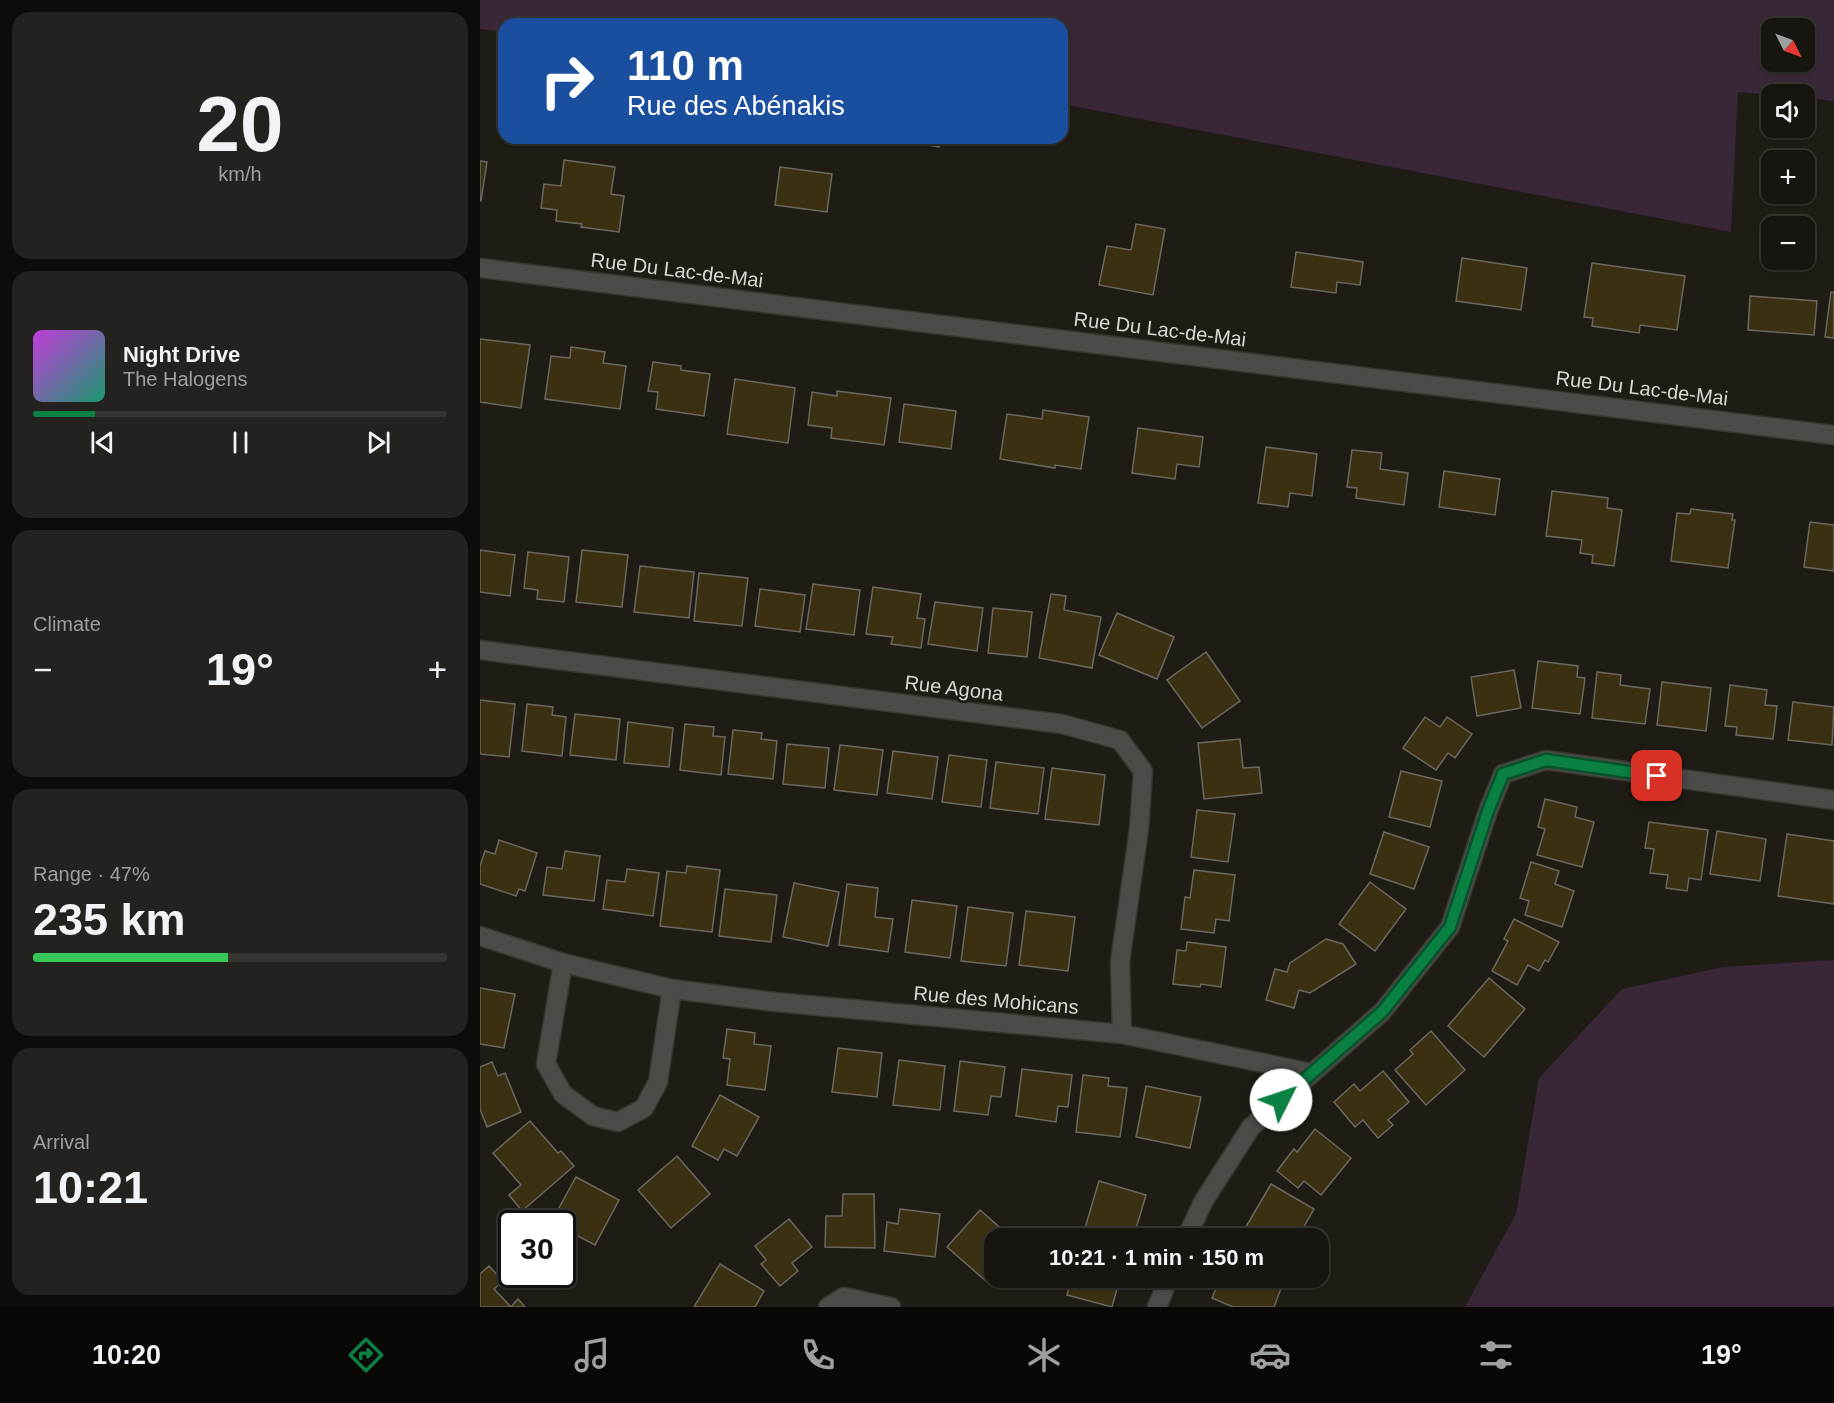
<!DOCTYPE html>
<meta charset="utf-8">
<style>
body{margin:0;font-family:Helvetica,sans-serif;background:#23221e;color:#f1f3f6;height:100vh;display:flex;flex-direction:column;font-size:22px;white-space:nowrap}
*{box-sizing:border-box;margin:0}
p{font-size:20px;color:#9e9f9f}
.icon{flex:none;width:33px;height:33px;fill:none;stroke:currentColor;stroke-width:2;stroke-linecap:round;stroke-linejoin:round}
.map{position:relative;flex:1;overflow:hidden}
.drawer{display:flex;flex-direction:column;gap:12px;padding:12px;background:#0c0c09;width:480px}
.drawer>*{flex:none}
.top-card{position:absolute;left:18px;top:18px;width:570px;height:126px;border-radius:18px;box-shadow:0 2px 4px #0004,0 0 0 2px #353430;background:#1a4fa0;color:#fff;overflow:hidden}
.needle{width:39px;rotate:132deg}
.buttons{position:absolute;left:1281px;top:18px;display:grid;gap:12px}
.buttons a{display:grid;place-items:center;width:54px;height:54px;border-radius:12px;background:#161510;box-shadow:0 2px 4px #0004,0 0 0 2px #353430;font-size:30px}
.speed{position:absolute;left:18px;top:1210px;display:flex;gap:12px;font-size:30px;font-weight:700;text-align:center}
.speed>*{display:grid;place-content:center;width:78px;height:78px;border-radius:50%;background:#161510;box-shadow:0 2px 4px #0004,0 0 0 2px #353430;line-height:1}
.speed .limit{border:3px solid #111;border-radius:9px;background:#fff;color:#111}
.pin{position:absolute;display:grid;place-items:center;width:51px;height:51px;color:#fff;margin:-26px;border-radius:12px;box-shadow:0 3px 9px #0006}
.me{position:absolute;width:66px;margin:-33px;rotate:49deg;stroke-linejoin:round;filter:drop-shadow(0 0 4px #0008)}
.turn{display:flex;align-items:center;gap:21px;height:126px;padding:0 30px;font-size:27px}
.turn .icon{width:78px;height:78px;stroke-width:2.5}
.turn b{display:block;font-size:42px;line-height:51px}
.big{font-size:45px;font-weight:800;line-height:1.1}
.drawer .tile{flex:1;display:flex;flex-direction:column;justify-content:center;gap:9px;min-width:0;padding:0 21px;border-radius:18px;background:#23221e}
.drawer .dial{align-items:center;gap:0}
.dial b{font-size:78px;line-height:1}
.song{display:flex;align-items:center;gap:18px}
.cover{width:72px;height:72px;border-radius:9px;background:linear-gradient(135deg,hsl(290 70% 55%),hsl(160 70% 35%))}
.played{height:6px;border-radius:3px;background:linear-gradient(90deg,#0b8043 15%,#353430 15%)}
.keys{display:flex;justify-content:space-around;direction:ltr}
.heat{display:flex;justify-content:space-between;align-items:center;font-size:33px;direction:ltr}
.charge{height:9px;border-radius:4px;background:linear-gradient(90deg,#34c759 47%,#353430 0)}
.trip{position:absolute;left:504px;top:1228px;width:345px;height:60px;border-radius:18px;background:#161510;box-shadow:0 2px 4px #0004,0 0 0 2px #353430;font-weight:800;line-height:60px;text-align:center}
.dock{display:flex;height:96px;justify-content:space-around;align-items:center;background:#090806;color:#9e9f9f}
.dock .icon{width:42px;height:42px}
.dock .on{color:#0b8043}
.dock b{font-size:27px;color:#f1f3f6}
main{display:flex;flex:1;min-height:0}
.map>svg:first-child{display:block}
.green{fill:#392738;fill-rule:evenodd}
.building{fill:#3b3112;stroke:#6a6860;stroke-width:1.5}
.lines{fill:none;stroke-linecap:round;stroke-linejoin:round}
.minor-casing{stroke:#383630;stroke-width:21}
.minor{stroke:#4c4b48;stroke-width:18}
.route-casing{stroke:#07532c;stroke-width:15}
.route{stroke:#0b8043;stroke-width:10}
.labels{text-anchor:middle;dominant-baseline:central;stroke-width:6;stroke-linejoin:round;paint-order:stroke}
.street-label{font-size:20px;fill:#dad8d4;stroke:#1e1c15}
</style>
<main>
<section class="drawer">
<div class="tile dial"><b>20</b><p>km/h</p></div>
<div class="tile">
<div class="song"><i class="cover"></i><div><b>Night Drive</b><p>The Halogens</p></div></div>
<div class="played"></div>
<div class="keys"><svg class="icon" aria-label="previous" viewBox="0 0 24 24"><path d="M18 5L8 12l10 7zM5 5v14"/></svg><svg class="icon" aria-label="pause" viewBox="0 0 24 24"><path d="M8 5v14M16 5v14"/></svg><svg class="icon" aria-label="next" viewBox="0 0 24 24"><path d="M6 5l10 7-10 7zM19 5v14"/></svg></div>
</div>
<div class="tile"><p>Climate</p>
<div class="heat"><a>−</a><b class="big">19°</b><a>+</a></div>
</div>
<div class="tile"><p>Range · 47%</p><b class="big">235 km</b><div class="charge"></div></div>
<div class="tile"><p>Arrival</p><b class="big">10:21</b></div>
</section>
<div class="map">
<svg width="1354" height="1307" viewBox="0 0 1354 1307">
<rect width="100%" height="100%" fill="#1e1c15"/>
<g class="green">
<path d="M0,0H1354V101L1325,98L1324,94L1291,95L1258,92L1251,232L582,104V24H24V32L0,29ZM1292,28H1324V62H1292Z"/>
<polygon points="1354,960 1354,1307 985,1307 1036,1214 1059,1078 1142,989 1243,967"/>
</g>
<g class="building">
<polygon points="407,138 461,138 459,147"/>
<polygon points="84,160 135,167 131,194 144,196 139,232 101,227 102,224 76,221 77,210 61,208 64,184 81,186"/>
<polygon points="0,161 7,162 1,201 0,200"/>
<polygon points="300,167 352,174 347,212 295,205"/>
<polygon points="656,224 685,229 673,295 619,285 627,246 651,250"/>
<polygon points="816,252 883,262 880,285 857,282 856,293 811,287"/>
<polygon points="982,258 1047,268 1041,310 976,301"/>
<polygon points="1112,263 1205,276 1197,330 1160,325 1159,333 1112,326 1113,318 1104,317"/>
<polygon points="1351,292 1354,292 1354,338 1345,337"/>
<polygon points="1270,296 1337,301 1334,335 1268,330"/>
<polygon points="0,339 50,345 41,408 0,402"/>
<polygon points="91,347 125,352 123,363 146,366 140,409 65,399 71,356 90,358"/>
<polygon points="173,362 201,366 201,370 230,374 224,416 176,409 178,392 168,391"/>
<polygon points="255,379 315,388 308,443 247,434"/>
<polygon points="357,391 411,398 404,445 351,438 352,428 328,425 332,392 357,396"/>
<polygon points="424,404 476,411 471,449 419,442"/>
<polygon points="563,410 609,417 601,469 575,465 575,468 520,459 527,414 562,419"/>
<polygon points="658,428 723,437 719,467 697,464 695,479 652,473"/>
<polygon points="786,447 837,454 832,496 810,493 808,507 778,503"/>
<polygon points="872,450 902,453 900,469 928,473 924,505 876,498 877,488 867,487"/>
<polygon points="964,471 1020,479 1015,515 959,507"/>
<polygon points="1072,491 1128,498 1127,508 1142,510 1134,566 1112,563 1113,555 1100,553 1102,540 1066,536"/>
<polygon points="1211,509 1253,514 1252,520 1255,520 1248,568 1191,561 1197,513 1210,514"/>
<polygon points="1330,522 1354,525 1354,571 1324,567"/>
<polygon points="0,550 35,555 30,596 0,592"/>
<polygon points="102,550 148,555 142,607 96,602"/>
<polygon points="48,552 89,557 84,602 57,599 58,590 44,588"/>
<polygon points="160,566 214,572 209,618 154,612"/>
<polygon points="219,573 268,578 262,626 214,621"/>
<polygon points="333,584 380,590 374,635 326,629"/>
<polygon points="393,587 441,594 437,618 445,619 441,648 411,644 413,637 386,634"/>
<polygon points="280,589 325,595 320,632 275,626"/>
<polygon points="571,594 586,596 584,610 621,617 612,668 559,658"/>
<polygon points="455,602 503,608 497,651 448,644"/>
<polygon points="513,608 552,612 547,657 508,653"/>
<polygon points="637,613 694,637 677,679 619,655"/>
<polygon points="726,652 760,701 722,728 687,680"/>
<polygon points="1058,661 1098,666 1097,677 1105,678 1100,714 1052,708"/>
<polygon points="1034,670 1041,708 997,716 991,677"/>
<polygon points="1117,672 1141,675 1140,685 1170,689 1165,724 1112,718"/>
<polygon points="1182,682 1231,688 1226,731 1177,725"/>
<polygon points="1250,685 1287,690 1285,705 1297,706 1293,739 1256,735 1257,727 1245,726"/>
<polygon points="0,700 35,704 29,757 0,754"/>
<polygon points="1313,702 1354,707 1352,745 1308,740"/>
<polygon points="47,704 73,707 72,715 86,717 82,756 42,751"/>
<polygon points="95,714 140,719 136,760 90,755"/>
<polygon points="945,717 960,727 967,717 992,734 975,758 968,753 956,770 923,748"/>
<polygon points="148,722 193,728 189,767 144,763"/>
<polygon points="205,724 234,727 233,736 245,737 241,775 200,770"/>
<polygon points="253,730 282,733 281,739 297,741 293,779 248,774"/>
<polygon points="760,739 763,768 779,767 782,793 724,799 718,743"/>
<polygon points="307,744 349,748 345,788 303,784"/>
<polygon points="360,745 403,750 397,795 354,790"/>
<polygon points="413,751 458,757 452,799 407,793"/>
<polygon points="469,755 507,760 501,807 462,802"/>
<polygon points="516,762 564,768 558,814 510,808"/>
<polygon points="572,768 625,775 619,825 565,819"/>
<polygon points="921,771 962,781 950,827 909,817"/>
<polygon points="1065,799 1097,807 1095,817 1114,822 1102,867 1057,855 1065,829 1058,827"/>
<polygon points="717,810 755,814 748,862 711,857"/>
<polygon points="1169,822 1228,830 1221,880 1209,878 1207,891 1186,888 1188,875 1170,873 1174,849 1165,848"/>
<polygon points="1237,831 1286,839 1280,881 1230,874"/>
<polygon points="904,832 949,847 934,889 890,874"/>
<polygon points="1307,834 1354,841 1354,904 1298,896"/>
<polygon points="19,840 57,853 45,891 39,889 36,896 0,884 0,866 5,851 15,854"/>
<polygon points="85,851 120,856 114,901 63,895 67,867 82,869"/>
<polygon points="1051,862 1079,871 1075,884 1094,891 1082,927 1045,915 1049,901 1040,898"/>
<polygon points="207,866 240,870 232,932 180,926 187,871 206,873"/>
<polygon points="147,869 179,873 173,916 123,909 127,880 145,882"/>
<polygon points="714,870 755,875 749,921 736,919 734,933 701,929 705,897 710,898"/>
<polygon points="890,882 926,909 895,951 859,924"/>
<polygon points="314,883 359,892 348,946 303,937"/>
<polygon points="367,884 398,888 395,917 413,919 408,952 359,945"/>
<polygon points="245,889 297,895 291,942 239,936"/>
<polygon points="432,900 477,906 470,958 425,952"/>
<polygon points="488,907 533,913 526,966 481,961"/>
<polygon points="546,911 595,917 588,971 539,965"/>
<polygon points="1034,919 1079,942 1068,962 1065,960 1059,971 1048,965 1037,985 1012,971 1028,941 1024,939"/>
<polygon points="846,939 863,944 876,964 830,993 819,990 814,1008 786,1000 795,969 807,972 810,963"/>
<polygon points="707,942 746,947 741,987 721,984 720,987 693,984 697,950 706,951"/>
<polygon points="1009,978 1045,1009 1004,1057 968,1026"/>
<polygon points="0,988 35,994 24,1048 0,1044"/>
<polygon points="247,1029 275,1033 274,1044 291,1046 285,1090 247,1085 250,1059 243,1058"/>
<polygon points="951,1031 985,1070 946,1105 915,1070 933,1054 930,1050"/>
<polygon points="358,1048 402,1053 397,1097 352,1092"/>
<polygon points="419,1060 465,1066 460,1110 413,1105"/>
<polygon points="480,1061 525,1067 521,1097 511,1096 508,1115 474,1111"/>
<polygon points="12,1062 18,1076 25,1073 41,1112 7,1127 0,1109 0,1067"/>
<polygon points="542,1069 592,1075 588,1107 578,1106 576,1122 536,1116"/>
<polygon points="903,1071 929,1102 908,1120 913,1125 898,1138 883,1120 875,1127 854,1102 874,1084 880,1091"/>
<polygon points="603,1075 629,1078 628,1086 647,1088 640,1137 596,1132"/>
<polygon points="666,1086 721,1097 710,1148 656,1137"/>
<polygon points="240,1095 279,1117 257,1156 244,1149 238,1160 212,1146"/>
<polygon points="50,1121 78,1153 81,1151 94,1166 42,1211 29,1195 41,1185 13,1153"/>
<polygon points="835,1129 871,1158 841,1195 824,1181 818,1188 797,1171 814,1149 817,1152"/>
<polygon points="197,1156 230,1194 191,1228 158,1190"/>
<polygon points="96,1177 139,1200 115,1245 98,1236 90,1251 82,1247 82,1224 70,1224"/>
<polygon points="619,1181 666,1195 653,1239 643,1239 605,1228"/>
<polygon points="791,1184 834,1209 817,1239 762,1239 760,1237"/>
<polygon points="363,1194 394,1194 395,1248 345,1247 346,1216 362,1216"/>
<polygon points="420,1209 460,1214 455,1257 404,1251 407,1222 418,1224"/>
<polygon points="500,1210 533,1239 514,1239 514,1274 507,1282 467,1247"/>
<polygon points="309,1219 332,1247 312,1263 318,1271 300,1286 281,1264 286,1260 275,1246"/>
<polygon points="240,1264 284,1291 275,1307 214,1307"/>
<polygon points="9,1266 23,1281 14,1289 31,1307 38,1299 45,1307 0,1307 0,1274"/>
<polygon points="592,1278 640,1278 632,1307 587,1295"/>
<polygon points="740,1278 805,1278 794,1307 753,1307 732,1298"/>
</g>
<g class="lines">
<g class="minor-casing">
<g id="minor">
<polyline points="0,268 1354,435"/>
<polyline points="0,650 582,724 640,740 663,771 659,829 640,962 642,1034"/>
<polyline points="0,936 83,963 192,989 295,1002 642,1034 832,1073"/>
<polyline points="83,963 66,1064 83,1094 113,1116 138,1122 164,1108 178,1082 192,989"/>
<polyline points="706,1239 723,1202 771,1127 902,1012 970,927 1008,811 1023,774 1066,760 1354,800"/>
<polyline points="348,1307 364,1297 411,1307"/>
<polyline points="677,1307 689,1278"/>
</g>
</g>
<use href="#minor" class="minor"/>
</g>
<g class="lines">
<g class="route-casing">
<polyline id="route" points="801,1100 902,1012 970,927 1008,811 1023,774 1066,760 1177,776"/>
</g>
<use href="#route" class="route"/>
</g>
<g class="labels">
<g class="street-label">
<text transform="translate(197 270) rotate(7)">Rue Du Lac-de-Mai</text>
<text transform="translate(680 329) rotate(7)">Rue Du Lac-de-Mai</text>
<text transform="translate(1162 388) rotate(7)">Rue Du Lac-de-Mai</text>
<text transform="translate(474 688) rotate(7)">Rue Agona</text>
<text transform="translate(516 1000) rotate(5)">Rue des Mohicans</text>
</g>
</g>
</svg>
<div class="buttons">
<a><svg class="needle" viewBox="-14 -14 28 28"><path d="M0-13l5 13h-10z" fill="#e53935"/><path d="M0 13l5-13h-10z" fill="#9e9f9f"/></svg></a>
<a><svg class="icon" aria-label="sound" viewBox="0 0 24 24"><path d="M4 9h4l5-4v14l-5-4H4zM17 9q2 3 0 6"/></svg></a>
<a>+</a>
<a>−</a>
</div>
<div class="speed"><div class="limit">30</div></div>
<div class="pin" style="left:1177px;top:776px;background:#d93025"><svg class="icon" aria-label="arrive" viewBox="0 0 24 24"><path d="M6 21V4h12l-3 4 3 4H6"/></svg></div>
<svg class="me" style="left:801px;top:1100px" viewBox="-20 -20 40 40"><circle r="19" fill="#fff"/><path d="M0-13L10 11 0 6-10 11z" fill="#0b8043"/></svg>
<div class="trip">10:21 · 1 min · 150 m</div>
<div class="top-card">
<div class="turn"><svg class="icon" aria-label="right" viewBox="0 0 24 24"><path d="M7 20v-9h11M14 6l5 5-5 5"/></svg><div><b>110 m</b>Rue des Abénakis</div></div>
</div>
</div>
</main>
<nav class="dock">
<b>10:20</b>
<svg class="icon on" aria-label="directions" viewBox="0 0 24 24"><path d="M12 3l9 9-9 9-9-9zM9 14v-3h6M13 9l2 2-2 2"/></svg>
<svg class="icon" aria-label="music" viewBox="0 0 24 24"><path d="M9 18V5l10-2v13"/><circle cx="6" cy="18" r="3"/><circle cx="16" cy="16" r="3"/></svg>
<svg class="icon" aria-label="phone" viewBox="0 0 24 24"><path d="M5 4h4l2 5-3 2q2 4 5 5l2-3 5 2v4C11 20 4 13 5 4z"/></svg>
<svg class="icon" aria-label="climate" viewBox="0 0 24 24"><path d="M12 3v18M4 7l16 10M4 17L20 7"/></svg>
<svg class="icon" aria-label="car" viewBox="0 0 24 24"><path d="M5 17H2v-5l4-1 3-4h7l3 4 3 1v5h-3M9 17h6M6 11h13"/><circle cx="7" cy="17" r="2"/><circle cx="17" cy="17" r="2"/></svg>
<svg class="icon" aria-label="filters" viewBox="0 0 24 24"><path d="M4 7h16M4 17h16"/><circle cx="9" cy="7" r="2"/><circle cx="15" cy="17" r="2"/></svg>
<b>19°</b>
</nav>
